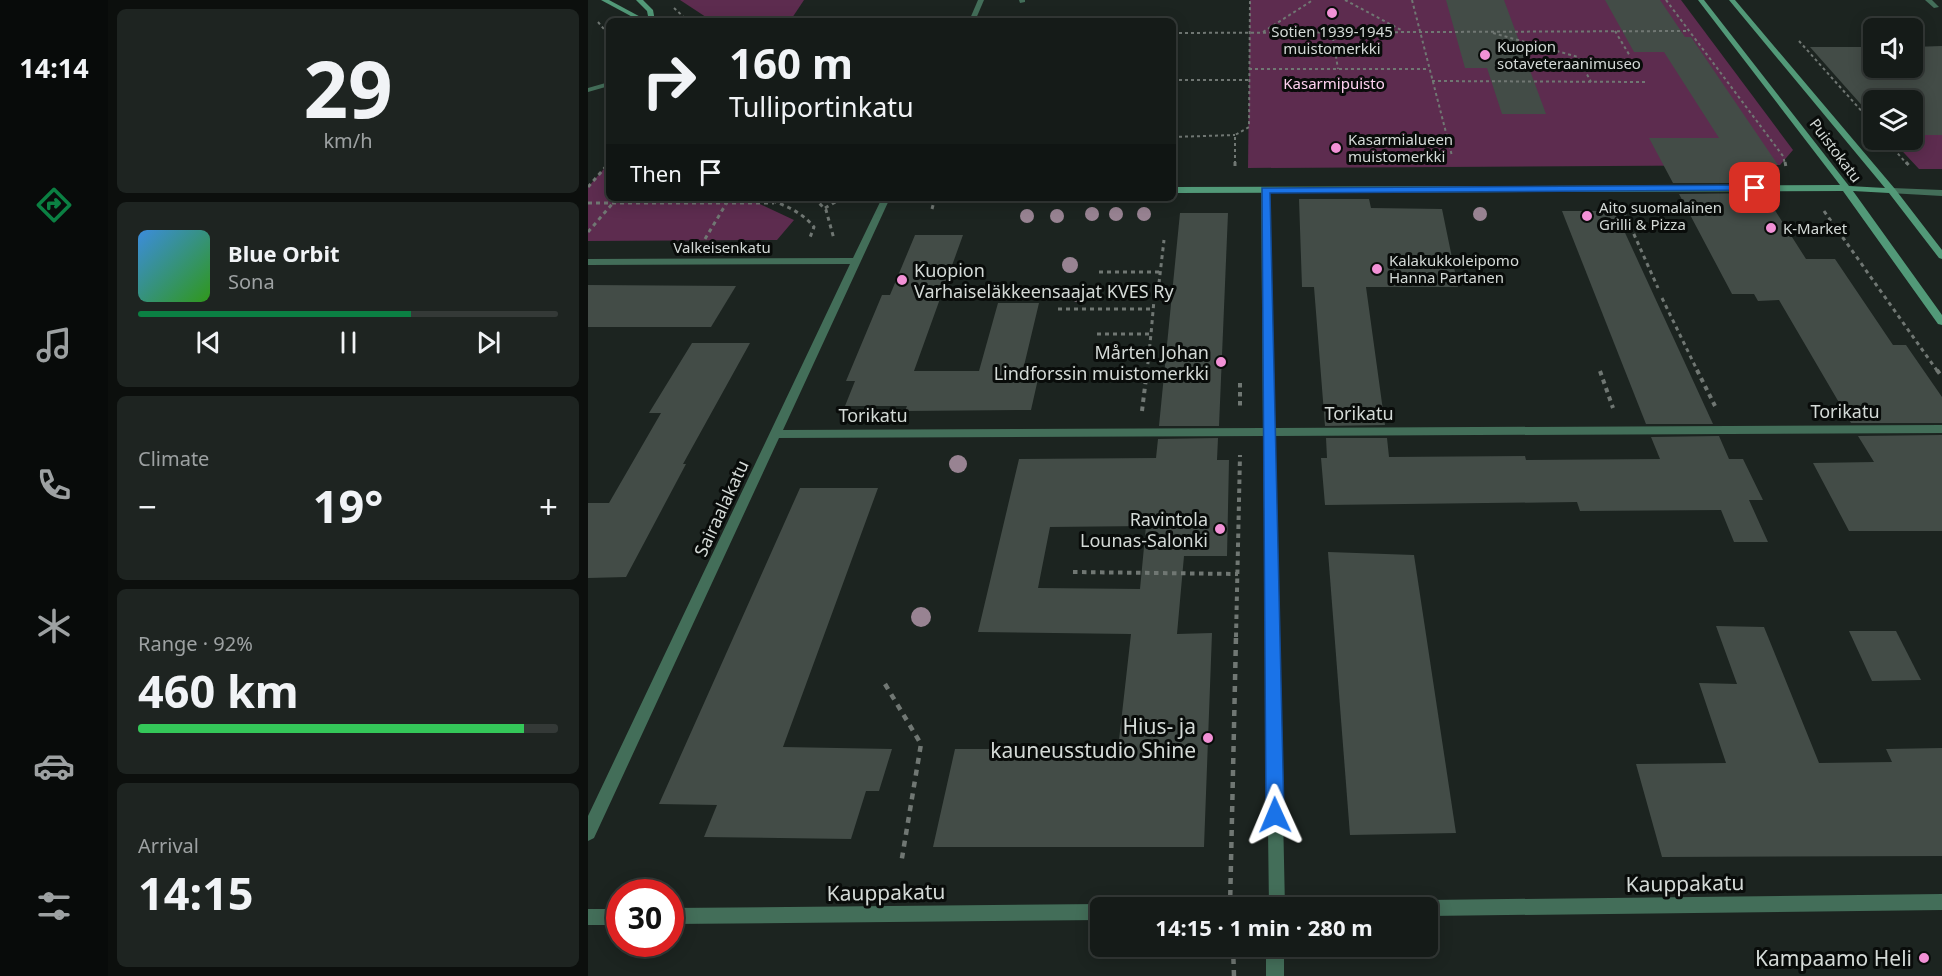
<!DOCTYPE html>
<meta charset="utf-8">
<style>
body{margin:0;font-family:"Noto Sans",sans-serif;background:#1e2421;color:#f1f3f6;height:100vh;display:flex;flex-direction:column;font-size:22px;white-space:nowrap}
*{box-sizing:border-box;margin:0}
p{font-size:20px;color:#9da1a2}
.icon{flex:none;width:33px;height:33px;fill:none;stroke:currentColor;stroke-width:2;stroke-linecap:round;stroke-linejoin:round}
.map{position:relative;flex:1;overflow:hidden}
.panel{display:flex;flex-direction:column;gap:9px;padding:9px;background:#0c0f0d;width:480px}
.panel>*{flex:none}
.banner{position:absolute;left:18px;top:18px;width:570px;height:183px;border-radius:9px;box-shadow:0 3px 15px #0003,0 0 0 2px #343937;background:#151b18;color:#f1f3f6;overflow:hidden}
.tools{position:absolute;left:1275px;top:18px;display:grid;gap:12px}
.tools a{display:grid;place-items:center;width:60px;height:60px;border-radius:9px;background:#151b18;box-shadow:0 3px 15px #0003,0 0 0 2px #343937;font-size:30px}
.speed{position:absolute;left:18px;top:879px;display:flex;gap:12px;font-size:30px;font-weight:700;text-align:center}
.speed>*{display:grid;place-content:center;width:78px;height:78px;border-radius:50%;background:#151b18;box-shadow:0 3px 15px #0003,0 0 0 2px #343937;line-height:1}
.speed .limit{border:9px solid #d22;background:#fff;color:#111}
.pin{position:absolute;display:grid;place-items:center;width:51px;height:51px;color:#fff;margin:-26px;border-radius:12px;box-shadow:0 3px 9px #0006}
.me{position:absolute;width:66px;margin:-33px;rotate:359deg;stroke-linejoin:round;filter:drop-shadow(0 0 4px #0008)}
.turn{display:flex;align-items:center;gap:21px;height:126px;padding:0 24px;font-size:27px}
.turn .icon{width:78px;height:78px;stroke-width:2.5}
.turn b{display:block;font-size:42px;line-height:51px}
.then{display:flex;align-items:center;height:57px;padding:0 24px;background:#0003;gap:12px;font-size:22px}
.big{font-size:45px;font-weight:700;line-height:1.1}
.panel .card{flex:1;display:flex;flex-direction:column;justify-content:center;gap:9px;min-width:0;padding:0 21px;border-radius:9px;background:#1e2421}
.panel .dial{align-items:center;gap:0}
.dial b{font-size:78px;line-height:1}
.song{display:flex;align-items:center;gap:18px}
.cover{width:72px;height:72px;border-radius:9px;background:linear-gradient(135deg,hsl(210 70% 55%),hsl(110 70% 35%))}
.played{height:6px;border-radius:3px;background:linear-gradient(90deg,#0b8043 65%,#343937 65%)}
.keys{display:flex;justify-content:space-around;direction:ltr}
.heat{display:flex;justify-content:space-between;align-items:center;font-size:33px;direction:ltr}
.charge{height:9px;border-radius:4px;background:linear-gradient(90deg,#34c759 92%,#343937 0)}
.trip{position:absolute;left:502px;top:897px;width:348px;height:60px;border-radius:9px;background:#151b18;box-shadow:0 3px 15px #0003,0 0 0 2px #343937;font-weight:700;line-height:60px;text-align:center}
main{display:flex;flex:1;min-height:0}
.menu{display:flex;flex-direction:column;width:108px;justify-content:space-around;align-items:center;background:#080b0a;color:#9da1a2}
.menu .icon{width:42px;height:42px}
.menu .on{color:#0b8043}
.menu b{font-size:27px;color:#f1f3f6}
.map>svg:first-child{display:block}
.green{fill:#5d2c4f}
.building{fill:#434c47;fill-rule:evenodd}
.lines{fill:none;stroke-linecap:round;stroke-linejoin:round}
.path-far3{stroke:#707773;stroke-width:2;stroke-dasharray:3 3;stroke-linecap:butt}
.path-far2{stroke:#707773;stroke-width:3;stroke-dasharray:4 4;stroke-linecap:butt}
.path-far1{stroke:#707773;stroke-width:4;stroke-dasharray:4.5 4.5;stroke-linecap:butt}
.path{stroke:#707773;stroke-width:4.5;stroke-dasharray:6 6;stroke-linecap:butt}
.lane{fill:#436e59;fill-rule:evenodd}
.street{fill:#436e59;fill-rule:evenodd}
.secondary{fill:#529978;fill-rule:evenodd}
.tree{fill:#988392}
.route{fill:#1a73e8;stroke:#114b97;stroke-width:1.5}
.poi-dot{fill:#f291d6;stroke:#090c0a;stroke-width:2}
.labels{text-anchor:middle;dominant-baseline:central;stroke-width:6;stroke-linejoin:round;paint-order:stroke}
.far-poi-label{font-size:15px;fill:#d4dad7;stroke:#090c0a;text-anchor:start}
.far-park-label{font-size:15px;fill:#fed1ef;stroke:#090c0a}
.far-street-label{font-size:15px;fill:#d4dad7;stroke:#090c0a}
.poi-label{font-size:18px;fill:#d4dad7;stroke:#090c0a;text-anchor:end}
.street-label{font-size:18px;fill:#d4dad7;stroke:#090c0a}
.near-poi-label{font-size:21px;fill:#d4dad7;stroke:#090c0a;text-anchor:end}
.near-street-label{font-size:21px;fill:#d4dad7;stroke:#090c0a}
</style>
<main>
<nav class="menu">
<b>14:14</b>
<svg class="icon on" aria-label="directions" viewBox="0 0 24 24"><path d="M12 3l9 9-9 9-9-9zM9 14v-3h6M13 9l2 2-2 2"/></svg>
<svg class="icon" aria-label="music" viewBox="0 0 24 24"><path d="M9 18V5l10-2v13"/><circle cx="6" cy="18" r="3"/><circle cx="16" cy="16" r="3"/></svg>
<svg class="icon" aria-label="phone" viewBox="0 0 24 24"><path d="M5 4h4l2 5-3 2q2 4 5 5l2-3 5 2v4C11 20 4 13 5 4z"/></svg>
<svg class="icon" aria-label="climate" viewBox="0 0 24 24"><path d="M12 3v18M4 7l16 10M4 17L20 7"/></svg>
<svg class="icon" aria-label="car" viewBox="0 0 24 24"><path d="M5 17H2v-5l4-1 3-4h7l3 4 3 1v5h-3M9 17h6M6 11h13"/><circle cx="7" cy="17" r="2"/><circle cx="17" cy="17" r="2"/></svg>
<svg class="icon" aria-label="filters" viewBox="0 0 24 24"><path d="M4 7h16M4 17h16"/><circle cx="9" cy="7" r="2"/><circle cx="15" cy="17" r="2"/></svg>
</nav>
<section class="panel">
<div class="card dial"><b>29</b><p>km/h</p></div>
<div class="card">
<div class="song"><i class="cover"></i><div><b>Blue Orbit</b><p>Sona</p></div></div>
<div class="played"></div>
<div class="keys"><svg class="icon" aria-label="previous" viewBox="0 0 24 24"><path d="M18 5L8 12l10 7zM5 5v14"/></svg><svg class="icon" aria-label="pause" viewBox="0 0 24 24"><path d="M8 5v14M16 5v14"/></svg><svg class="icon" aria-label="next" viewBox="0 0 24 24"><path d="M6 5l10 7-10 7zM19 5v14"/></svg></div>
</div>
<div class="card"><p>Climate</p>
<div class="heat"><a>−</a><b class="big">19°</b><a>+</a></div>
</div>
<div class="card"><p>Range · 92%</p><b class="big">460 km</b><div class="charge"></div></div>
<div class="card"><p>Arrival</p><b class="big">14:15</b></div>
</section>
<div class="map">
<svg width="1354" height="976" viewBox="0 0 1354 976">
<rect width="100%" height="100%" fill="#1c2420"/>
<g class="green">
<polygon points="92,0 216,0 202,21 124,21"/>
<polygon points="662,0 1093,0 1205,150 1192,165 660,168"/>
<polygon points="1325,135 1354,135 1354,169 1331,169 1304,140 1324,140"/>
<polygon points="21,163 21,198 159,198 206,220 189,240 0,241 0,187"/>
</g>
<g class="building">
<polygon points="858,0 916,0 958,114 914,114 899,68 877,68"/>
<polygon points="1017,0 1072,0 1097,37 1103,37 1190,165 1158,165 1169,183 1085,183 1061,138 1131,138 1076,52 1046,52"/>
<polygon points="1354,46 1354,135 1324,135 1324,100 1286,100 1286,119 1222,47 1286,47 1286,68 1324,68 1324,47"/>
<polygon points="1176,193 1218,259 1247,259 1305,345 1318,345 1354,397 1354,423 1263,423 1191,300 1170,301 1166,294 1144,294 1091,194"/>
<polygon points="711,199 781,199 783,208 854,209 870,287 778,287 797,425 737,426 726,287 714,287"/>
<polygon points="974,211 1027,211 1125,424 1058,424"/>
<polygon points="592,213 640,213 631,426 571,426"/>
<polygon points="327,235 375,235 326,371 391,371 410,303 451,303 435,370 452,370 443,410 317,411 319,406 257,406 267,381 258,381 294,295 302,295"/>
<polygon points="0,285 148,286 123,327 0,327"/>
<polygon points="104,343 162,343 95,464 98,464 38,577 0,578 0,503 21,503 73,413 61,413"/>
<polygon points="1354,435 1354,531 1261,531 1225,463 1286,462 1270,436"/>
<polygon points="1131,436 1141,459 1155,459 1175,500 1161,500 1180,542 1146,542 1133,510 992,511 989,502 737,505 733,458 739,458 738,438 799,438 801,457 937,456 938,460 1072,459 1063,437"/>
<path d="M630,438L629,460H641L639,556H596L589,634L624,633L616,847H345L367,749H530L543,634L390,632L431,459L568,458L570,439ZM558,526L552,589L450,588L462,527Z"/>
<polygon points="212,488 290,488 195,747 304,749 291,791 278,791 263,839 116,837 129,805 71,804"/>
<polygon points="740,552 826,555 868,833 762,835"/>
<polygon points="1128,626 1176,627 1231,763 1304,762 1298,749 1354,748 1354,856 1074,857 1048,764 1138,763 1111,683 1149,684"/>
<polygon points="1261,631 1308,631 1333,680 1284,681"/>
</g>
<g class="lines">
<g class="path-far3">
<polyline points="757,0 815,31"/>
<polyline points="824,0 864,156"/>
<polyline points="1078,0 1195,156 1197,164"/>
<polyline points="86,8 100,21"/>
<polyline points="10,22 21,35"/>
<polyline points="1027,31 1042,56"/>
<polyline points="675,32 725,0"/>
<polyline points="744,32 750,69"/>
<polyline points="585,33 1100,31"/>
<polyline points="905,33 990,57 1003,82"/>
<polyline points="1211,41 1286,125"/>
<polyline points="661,69 841,69"/>
<polyline points="585,80 661,80"/>
<polyline points="844,81 1057,82"/>
<polyline points="585,137 647,135"/>
<polyline points="1298,140 1319,164"/>
<polyline points="647,164 647,135 661,127 662,0"/>
</g>
<g class="path-far2">
<polyline points="647,162 647,167"/>
<polyline points="1197,162 1198,167"/>
<polyline points="1318,162 1323,168"/>
<polyline points="0,187 21,163"/>
<path d="M177,198C196,205 213,211 226,227L221,240"/>
<polyline points="226,198 238,210 246,239"/>
<polyline points="0,203 186,203"/>
<polyline points="237,208 254,198"/>
<polyline points="344,209 347,198"/>
<polyline points="1236,211 1350,372"/>
<polyline points="1036,212 1070,288"/>
<polyline points="0,232 25,203"/>
<polyline points="117,239 138,204"/>
<polyline points="511,272 572,272"/>
<polyline points="571,283 576,240"/>
<polyline points="1074,298 1110,372"/>
<polyline points="470,309 565,309"/>
<polyline points="509,334 563,334 566,300"/>
<polyline points="559,372 563,334"/>
</g>
<g class="path-far1">
<polyline points="1109,370 1127,406"/>
<polyline points="1349,370 1354,377"/>
<polyline points="1012,371 1025,408"/>
<polyline points="652,383 652,409"/>
<polyline points="554,411 559,370"/>
<polyline points="485,572 650,574"/>
<polyline points="648,637 652,455"/>
</g>
<g class="path">
<polyline points="297,684 333,744 313,864"/>
<polyline points="642,908 648,636"/>
<polyline points="645,946 646,976"/>
</g>
<g class="lane">
<polygon points="390,0 396,0 387,21 381,21"/>
<polygon points="431,0 437,0 437,2 432,3"/>
<polygon points="1337,0 1344,0 1351,7 1346,8"/>
<polygon points="21,82 21,86 0,92 0,88"/>
</g>
<g class="street">
<polygon points="677,187 681,190 687,428 1354,425 1354,433 687,436 697,908 681,908 675,436 191,438 6,838 0,841 0,816 262,264 0,265 0,259 265,258 294,198 302,198 195,430 675,428 673,190"/>
<polygon points="1304,188 1354,190 1354,196 1301,193 1300,191"/>
<polygon points="1354,894 1354,910 840,916 840,908 832,908 834,902 840,900"/>
<polygon points="513,904 519,908 513,908 513,920 82,924 82,908"/>
<rect x="0" y="909" width="32" height="16"/>
<rect x="678" y="946" width="18" height="30"/>
</g>
<g class="secondary">
<polygon points="13,0 21,0 60,21 52,21"/>
<polygon points="48,0 55,0 65,10 67,21 61,21 59,11"/>
<polygon points="1110,0 1116,0 1261,186 1297,188 1141,0 1147,0 1307,189 1354,250 1354,259 1351,258 1301,193 1265,191 1354,315 1354,325 1350,324 1255,191 585,193 585,187 1252,185"/>
</g>
</g>
<g class="tree">
<circle cx="504" cy="214" r="7"/>
<circle cx="528" cy="214" r="7"/>
<circle cx="556" cy="214" r="7"/>
<circle cx="892" cy="214" r="7"/>
<circle cx="439" cy="216" r="7"/>
<circle cx="469" cy="216" r="7"/>
<circle cx="482" cy="265" r="8"/>
<circle cx="490" cy="294" r="8"/>
<circle cx="370" cy="464" r="9"/>
<circle cx="333" cy="617" r="10"/>
</g>
<polygon class="route" points="1167,185 1172,188 1171,190 682,193 696,815 693,821 687,824 681,821 678,815 674,188"/>
<g class="poi-dot">
<circle cx="744" cy="13" r="6"/>
<circle cx="897" cy="55" r="6"/>
<circle cx="748" cy="148" r="6"/>
<circle cx="999" cy="216" r="6"/>
<circle cx="1183" cy="228" r="6"/>
<circle cx="789" cy="269" r="6"/>
<circle cx="314" cy="280" r="6"/>
<circle cx="633" cy="362" r="6"/>
<circle cx="632" cy="529" r="6"/>
<circle cx="620" cy="738" r="6"/>
<circle cx="1336" cy="958" r="6"/>
</g>
<g class="labels">
<g class="far-poi-label">
<text x="744" y="31" text-anchor="middle">Sotien 1939-1945<tspan x="744" dy="17">muistomerkki</tspan></text>
<text x="909" y="46">Kuopion<tspan x="909" dy="17">sotaveteraanimuseo</tspan></text>
<text x="760" y="139">Kasarmialueen<tspan x="760" dy="17">muistomerkki</tspan></text>
<text x="1011" y="207">Aito suomalainen<tspan x="1011" dy="17">Grilli &amp; Pizza</tspan></text>
<text x="1195" y="228">K-Market</text>
<text x="801" y="260">Kalakukkoleipomo<tspan x="801" dy="17">Hanna Partanen</tspan></text>
</g>
<g class="far-park-label">
<text x="746" y="83">Kasarmipuisto</text>
</g>
<g class="far-street-label">
<text transform="translate(1248 150) rotate(53)">Puistokatu</text>
<text x="134" y="247">Valkeisenkatu</text>
</g>
<g class="poi-label">
<text x="326" y="270" text-anchor="start">Kuopion<tspan x="326" dy="21">Varhaiseläkkeensaajat KVES Ry</tspan></text>
<text x="621" y="352">Mårten Johan<tspan x="621" dy="21">Lindforssin muistomerkki</tspan></text>
<text x="620" y="519">Ravintola<tspan x="620" dy="21">Lounas-Salonki</tspan></text>
</g>
<g class="street-label">
<text x="1257" y="411">Torikatu</text>
<text x="771" y="413">Torikatu</text>
<text x="285" y="415">Torikatu</text>
<text transform="translate(133 508) rotate(-65)">Sairaalakatu</text>
</g>
<g class="near-poi-label">
<text x="608" y="726">Hius- ja<tspan x="608" dy="24">kauneusstudio Shine</tspan></text>
<text x="1324" y="958">Kampaamo Heli</text>
</g>
<g class="near-street-label">
<text transform="translate(1097 883) rotate(-1)">Kauppakatu</text>
<text transform="translate(298 892) rotate(-1)">Kauppakatu</text>
</g>
</g>
</svg>
<div class="tools">
<a><svg class="icon" aria-label="sound" viewBox="0 0 24 24"><path d="M4 9h4l5-4v14l-5-4H4zM17 9q2 3 0 6"/></svg></a>
<a><svg class="icon" aria-label="layers" viewBox="0 0 24 24"><path d="M12 4l9 5-9 5-9-5zM3 14l9 5 9-5"/></svg></a>
</div>
<div class="speed"><div class="limit">30</div></div>
<div class="pin" style="left:1167px;top:188px;background:#d93025"><svg class="icon" aria-label="arrive" viewBox="0 0 24 24"><path d="M6 21V4h12l-3 4 3 4H6"/></svg></div>
<svg class="me" style="left:687px;top:815px" viewBox="-20 -20 40 40"><path d="M0-17L14 15 0 8-14 15z" fill="#1a73e8" stroke="#fff" stroke-width="4"/></svg>
<div class="trip">14:15 · 1 min · 280 m</div>
<div class="banner">
<div class="turn"><svg class="icon" aria-label="right" viewBox="0 0 24 24"><path d="M7 20v-9h11M14 6l5 5-5 5"/></svg><div><b>160 m</b>Tulliportinkatu</div></div>
<div class="then">Then<svg class="icon" aria-label="arrive" viewBox="0 0 24 24"><path d="M6 21V4h12l-3 4 3 4H6"/></svg></div>
</div>
</div>
</main>
